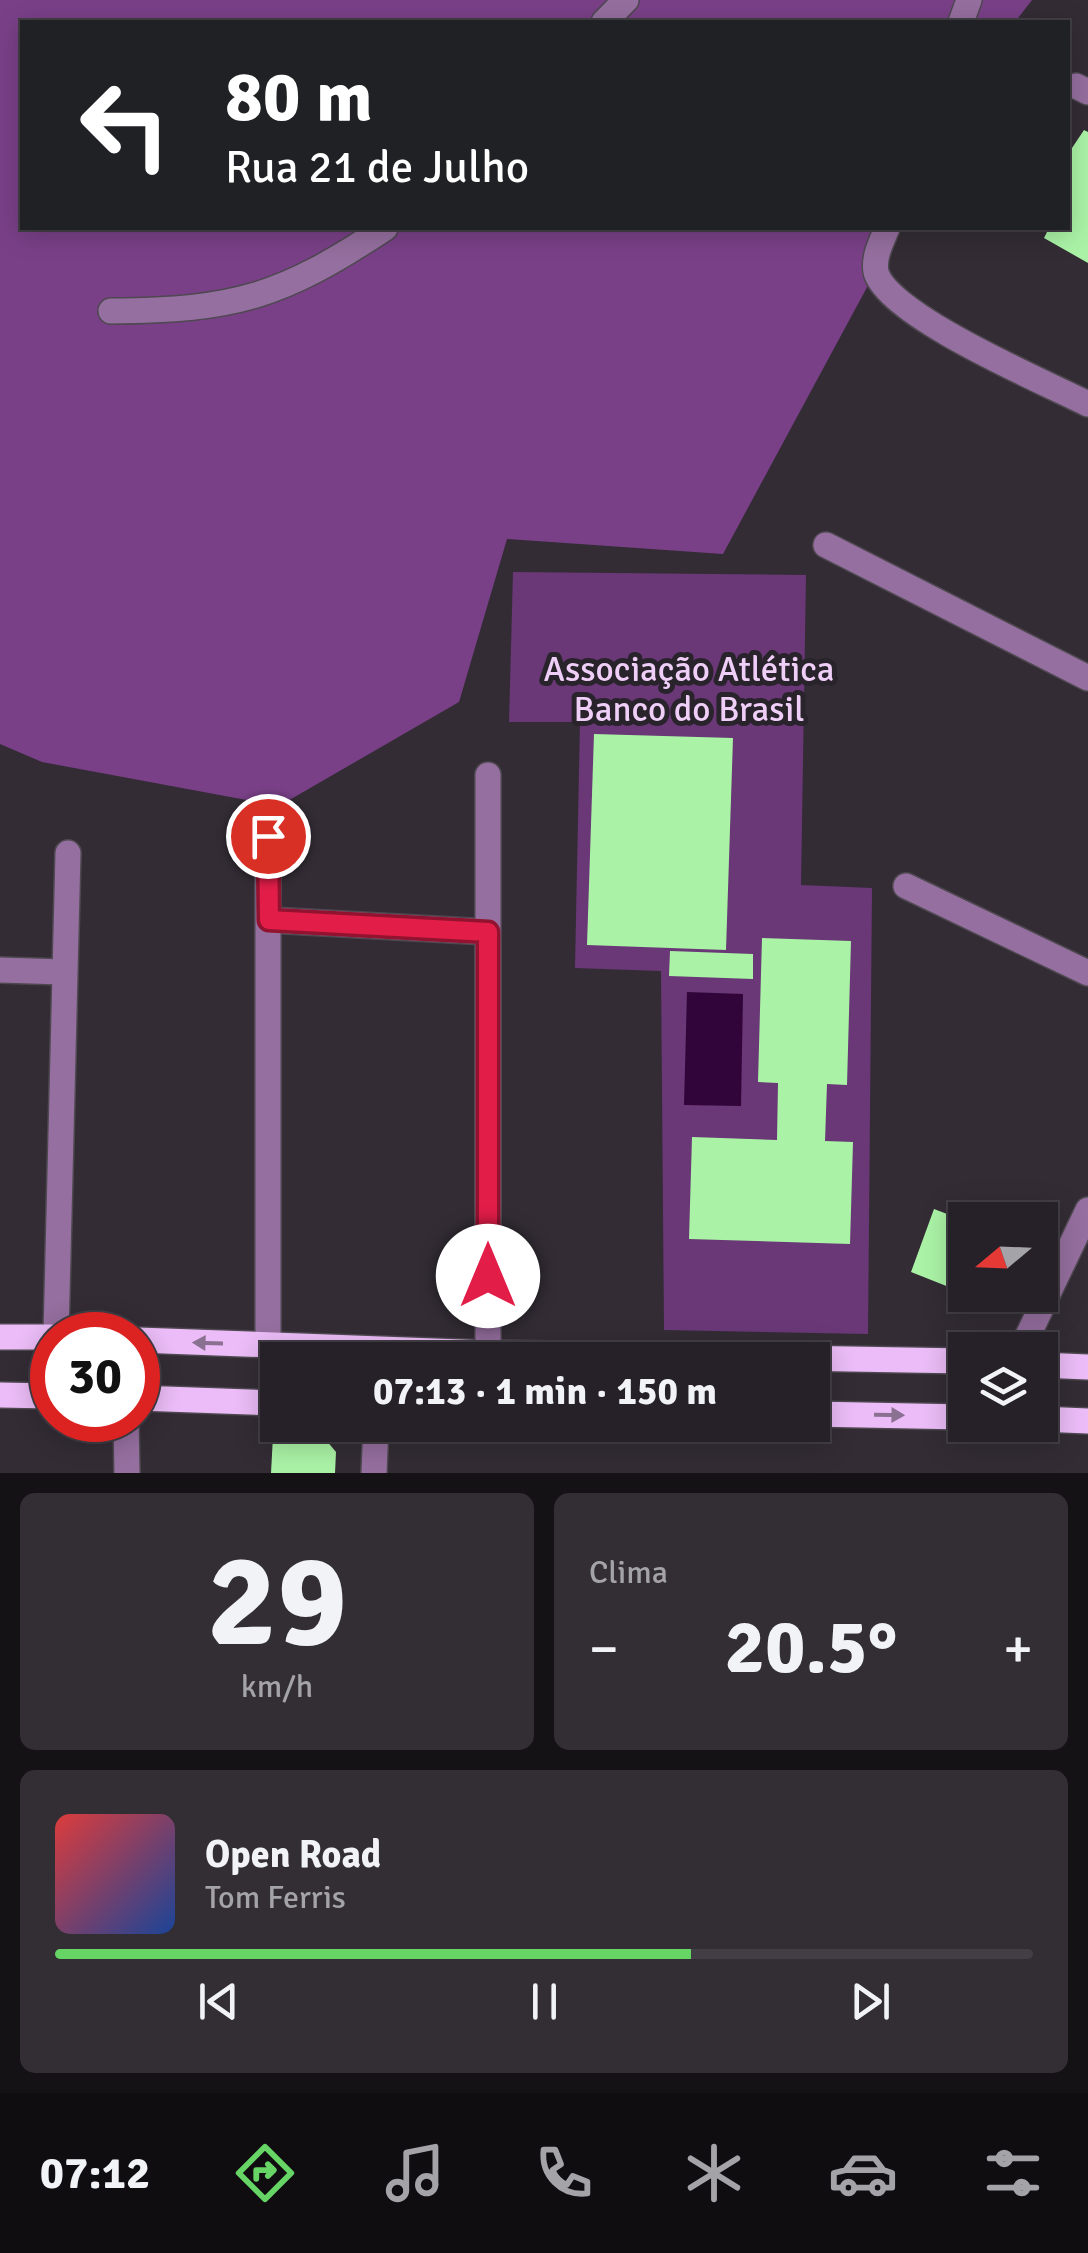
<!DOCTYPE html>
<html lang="pt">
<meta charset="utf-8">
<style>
body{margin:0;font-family:Signika,sans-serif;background:#322e34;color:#f1f3f6;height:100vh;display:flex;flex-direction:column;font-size:38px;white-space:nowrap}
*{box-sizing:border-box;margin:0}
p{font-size:32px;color:#a4a3a8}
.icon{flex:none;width:55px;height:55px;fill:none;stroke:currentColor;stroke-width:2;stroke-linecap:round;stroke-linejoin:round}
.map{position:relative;height:1473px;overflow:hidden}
.sheet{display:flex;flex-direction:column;gap:20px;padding:20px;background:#151216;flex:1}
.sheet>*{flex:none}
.guide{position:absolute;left:20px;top:20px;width:1050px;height:210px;border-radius:0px;box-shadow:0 5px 25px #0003,0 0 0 2px #423e45;background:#202124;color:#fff;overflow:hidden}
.needle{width:65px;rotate:251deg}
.buttons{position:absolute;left:948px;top:1202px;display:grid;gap:20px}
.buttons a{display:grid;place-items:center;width:110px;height:110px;border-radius:0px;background:#262128;box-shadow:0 5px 25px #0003,0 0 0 2px #423e45;font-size:50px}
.speed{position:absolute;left:30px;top:1312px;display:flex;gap:20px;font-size:50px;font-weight:700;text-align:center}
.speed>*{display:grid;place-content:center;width:130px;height:130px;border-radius:50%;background:#262128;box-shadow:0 5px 25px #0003,0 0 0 2px #423e45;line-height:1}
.speed .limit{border:15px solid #d22;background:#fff;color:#111}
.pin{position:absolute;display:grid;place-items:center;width:85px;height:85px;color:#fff;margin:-42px;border:5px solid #fff;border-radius:50%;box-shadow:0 2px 10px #0007}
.me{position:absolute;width:110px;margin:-55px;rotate:0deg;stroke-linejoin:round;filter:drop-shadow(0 0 8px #0008)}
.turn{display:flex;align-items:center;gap:35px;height:210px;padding:0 40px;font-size:45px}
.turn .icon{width:130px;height:130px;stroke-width:2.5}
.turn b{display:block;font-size:70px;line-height:85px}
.big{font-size:75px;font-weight:700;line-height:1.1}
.sheet .card{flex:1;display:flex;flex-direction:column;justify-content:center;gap:15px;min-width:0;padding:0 35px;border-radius:15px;background:#322e34}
.sheet .dial{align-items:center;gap:0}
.dial b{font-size:130px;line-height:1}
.song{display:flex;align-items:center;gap:30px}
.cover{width:120px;height:120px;border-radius:15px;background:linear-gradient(135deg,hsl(0 70% 55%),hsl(220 70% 35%))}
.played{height:10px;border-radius:5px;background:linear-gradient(90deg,#67d466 65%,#423e45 65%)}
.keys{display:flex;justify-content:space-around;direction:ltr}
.heat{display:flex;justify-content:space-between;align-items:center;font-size:55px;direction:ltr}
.sheet .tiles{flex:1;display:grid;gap:20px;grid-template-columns:1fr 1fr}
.card:last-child{grid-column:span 2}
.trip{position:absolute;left:260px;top:1342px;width:570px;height:100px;border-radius:0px;background:#262128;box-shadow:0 5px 25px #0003,0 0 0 2px #423e45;font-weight:700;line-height:100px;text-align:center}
.tab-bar{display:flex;height:160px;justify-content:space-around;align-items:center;background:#0f0d10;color:#a4a3a8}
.tab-bar .icon{width:70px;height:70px}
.tab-bar .active{color:#67d466}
.tab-bar b{font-size:45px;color:#f1f3f6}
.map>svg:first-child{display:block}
.green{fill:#6a3877}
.forest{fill:#794087}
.water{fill:#31053a}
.building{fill:#aaf3a6}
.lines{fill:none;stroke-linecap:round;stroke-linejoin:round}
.minor-casing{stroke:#4e4850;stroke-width:28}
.major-casing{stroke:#4e4850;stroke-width:28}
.minor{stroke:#956f9f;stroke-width:25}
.major{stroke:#ebbcf7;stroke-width:25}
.oneway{fill:#8a7091}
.route-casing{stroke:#92132f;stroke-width:25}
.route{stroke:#e11d48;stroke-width:18}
.labels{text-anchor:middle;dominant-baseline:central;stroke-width:10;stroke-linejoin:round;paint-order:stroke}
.park-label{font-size:35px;fill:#efcff7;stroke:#29232b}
</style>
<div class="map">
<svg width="1088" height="1473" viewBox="0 0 1088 1473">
<rect width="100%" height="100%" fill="#332c35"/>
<polygon class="green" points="513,572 806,575 801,885 872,888 868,1334 664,1330 661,971 575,968 580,722 509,722"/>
<polygon class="forest" points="0,0 1032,0 1015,22 22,22 22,228 899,228 723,554 507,539 459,702 279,806 42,762 0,744"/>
<polygon class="water" points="687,992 743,994 741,1106 684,1105"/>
<g class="building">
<polygon points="1084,130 1088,132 1088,263 1044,238 1049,228 1068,228 1068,154"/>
<polygon points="594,734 733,738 726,950 587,945"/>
<polygon points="762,938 851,941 847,1085 827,1084 825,1141 853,1142 850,1244 689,1239 692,1137 777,1140 778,1083 758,1082"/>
<polygon points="670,951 753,954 753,979 669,976"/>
<polygon points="934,1209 955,1217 954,1229 965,1234 964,1293 911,1272"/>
<polygon points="321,1434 336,1452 335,1473 271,1473 273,1436"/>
</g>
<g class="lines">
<g class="minor-casing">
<g id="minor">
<polyline points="604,22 626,0"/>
<polyline points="961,22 969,0"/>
<polyline points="1076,86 1088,92"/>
<path d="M887,228C882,241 873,257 876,272C887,315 1044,382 1088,404"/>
<path d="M111,311C236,310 281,297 385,228"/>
<polyline points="826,545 1088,678"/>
<polyline points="488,775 488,1353"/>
<polyline points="906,886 1088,973"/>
<polyline points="269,920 488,932"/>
<polyline points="0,970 63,972"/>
<polyline points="56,1335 68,853"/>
<polyline points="268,1345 268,836"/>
<polyline points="1021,1350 1088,1210"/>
<polyline points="126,1420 127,1473"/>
<polyline points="374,1473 376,1425"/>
</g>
</g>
<g class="major-casing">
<g id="major">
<polyline points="0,1337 52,1337"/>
<polyline points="138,1340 488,1353 965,1361"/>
<polyline points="1040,1365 1088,1367"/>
<polyline points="0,1395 52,1396"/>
<polyline points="138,1398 278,1403"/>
<polyline points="812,1414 965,1417"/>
<polyline points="1040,1419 1088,1421"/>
</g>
</g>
<use href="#minor" class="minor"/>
<use href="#major" class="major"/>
</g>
<defs><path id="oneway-solid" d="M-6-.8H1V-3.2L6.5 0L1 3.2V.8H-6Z" transform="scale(2.5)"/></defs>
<g class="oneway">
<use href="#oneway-solid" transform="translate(208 1343) rotate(-178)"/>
<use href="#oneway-solid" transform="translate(889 1415) rotate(1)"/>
</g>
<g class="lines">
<g class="route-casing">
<polyline id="route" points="268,836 269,920 488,932 488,1276"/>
</g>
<use href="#route" class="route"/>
</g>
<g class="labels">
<g class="park-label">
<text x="689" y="669">Associação Atlética<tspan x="689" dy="40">Banco do Brasil</tspan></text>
</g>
</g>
</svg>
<div class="buttons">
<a><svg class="needle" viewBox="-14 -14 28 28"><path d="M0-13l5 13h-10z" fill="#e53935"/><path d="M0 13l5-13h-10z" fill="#a4a3a8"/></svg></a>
<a><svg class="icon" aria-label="layers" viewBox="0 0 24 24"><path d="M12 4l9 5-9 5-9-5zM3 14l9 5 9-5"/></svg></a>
</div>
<div class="speed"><div class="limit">30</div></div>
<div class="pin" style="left:268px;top:836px;background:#d93025"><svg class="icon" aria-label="arrive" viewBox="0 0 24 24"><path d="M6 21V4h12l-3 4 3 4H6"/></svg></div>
<svg class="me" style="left:488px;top:1276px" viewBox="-20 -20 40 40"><circle r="19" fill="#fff"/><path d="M0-13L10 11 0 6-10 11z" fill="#e11d48"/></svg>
<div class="trip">07:13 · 1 min · 150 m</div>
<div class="guide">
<div class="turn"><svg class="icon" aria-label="left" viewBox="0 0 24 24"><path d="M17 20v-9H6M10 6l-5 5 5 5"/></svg><div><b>80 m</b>Rua 21 de Julho</div></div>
</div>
</div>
<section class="sheet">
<div class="tiles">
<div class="card dial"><b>29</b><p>km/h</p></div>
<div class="card"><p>Clima</p>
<div class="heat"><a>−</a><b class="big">20.5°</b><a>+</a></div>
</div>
<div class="card">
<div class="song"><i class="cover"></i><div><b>Open Road</b><p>Tom Ferris</p></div></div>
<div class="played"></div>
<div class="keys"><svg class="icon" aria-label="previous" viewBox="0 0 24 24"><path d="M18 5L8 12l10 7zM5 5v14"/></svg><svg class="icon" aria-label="pause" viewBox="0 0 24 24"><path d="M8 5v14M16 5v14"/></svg><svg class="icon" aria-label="next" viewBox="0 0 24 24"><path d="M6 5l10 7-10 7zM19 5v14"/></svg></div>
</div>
</div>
</section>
<nav class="tab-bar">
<b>07:12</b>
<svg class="icon active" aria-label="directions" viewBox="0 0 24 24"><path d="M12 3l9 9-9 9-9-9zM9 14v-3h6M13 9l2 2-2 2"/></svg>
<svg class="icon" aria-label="music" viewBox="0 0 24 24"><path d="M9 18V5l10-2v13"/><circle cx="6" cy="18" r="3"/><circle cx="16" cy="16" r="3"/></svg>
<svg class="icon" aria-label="phone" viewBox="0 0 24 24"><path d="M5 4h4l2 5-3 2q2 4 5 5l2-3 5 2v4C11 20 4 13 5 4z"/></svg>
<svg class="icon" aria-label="climate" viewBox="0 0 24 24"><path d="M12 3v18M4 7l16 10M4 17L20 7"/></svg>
<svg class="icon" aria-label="car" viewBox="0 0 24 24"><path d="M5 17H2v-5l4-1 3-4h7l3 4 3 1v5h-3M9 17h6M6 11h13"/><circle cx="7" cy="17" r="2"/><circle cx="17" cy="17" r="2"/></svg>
<svg class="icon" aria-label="filters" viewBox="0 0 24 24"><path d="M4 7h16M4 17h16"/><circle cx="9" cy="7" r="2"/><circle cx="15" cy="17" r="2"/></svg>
</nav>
